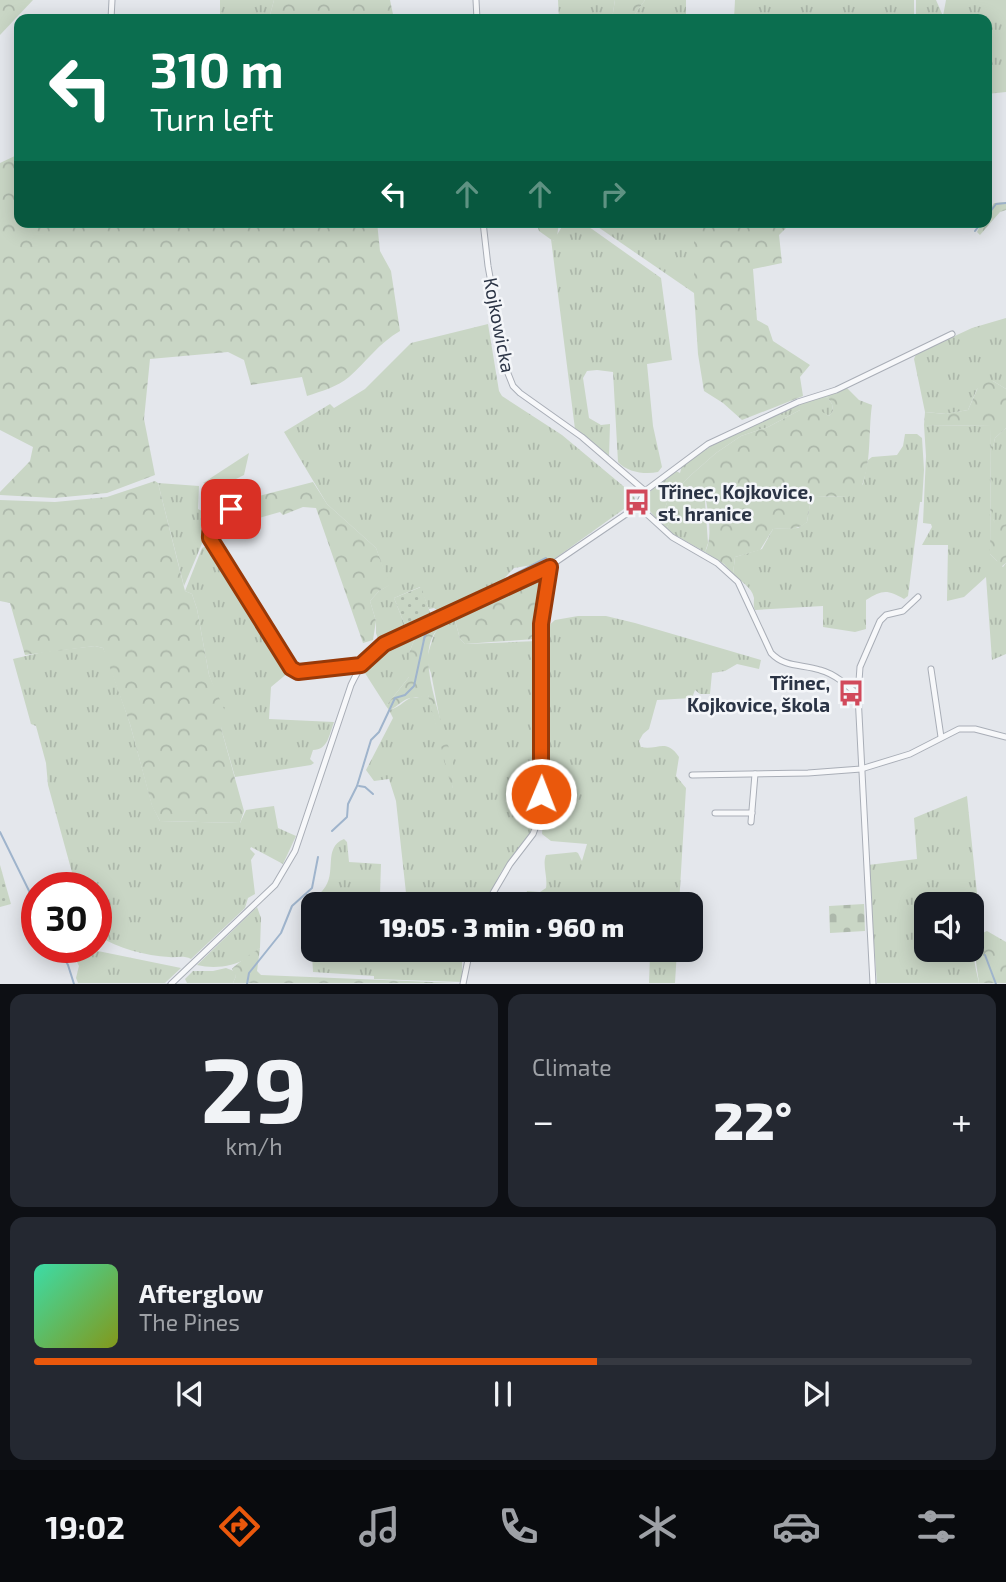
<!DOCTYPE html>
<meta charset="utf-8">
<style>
body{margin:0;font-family:"Exo 2",sans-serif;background:#242831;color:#f1f3f6;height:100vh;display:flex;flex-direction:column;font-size:26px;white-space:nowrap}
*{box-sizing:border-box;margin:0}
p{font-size:23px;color:#9ea1a6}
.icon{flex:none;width:38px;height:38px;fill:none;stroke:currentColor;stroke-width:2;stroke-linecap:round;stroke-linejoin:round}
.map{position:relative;height:984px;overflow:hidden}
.panel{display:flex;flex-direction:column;gap:10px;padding:10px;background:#0d0f14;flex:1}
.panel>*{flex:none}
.guide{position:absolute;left:14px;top:14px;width:978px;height:214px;border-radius:14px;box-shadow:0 4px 18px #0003;background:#0b6e4f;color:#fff;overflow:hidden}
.controls{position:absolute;left:914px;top:892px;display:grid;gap:14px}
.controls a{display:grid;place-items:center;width:70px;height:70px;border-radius:14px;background:#171b24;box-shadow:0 4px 18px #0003;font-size:35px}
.speed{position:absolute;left:21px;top:872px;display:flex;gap:14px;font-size:35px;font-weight:700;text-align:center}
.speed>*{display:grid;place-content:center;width:91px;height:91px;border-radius:50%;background:#171b24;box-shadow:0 4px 18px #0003;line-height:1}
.speed .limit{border:10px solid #d22;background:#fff;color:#111}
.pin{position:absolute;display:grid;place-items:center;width:60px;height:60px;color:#fff;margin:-30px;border-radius:14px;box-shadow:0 4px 10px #0006}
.me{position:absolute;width:77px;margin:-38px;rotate:1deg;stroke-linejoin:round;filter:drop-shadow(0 0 5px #0008)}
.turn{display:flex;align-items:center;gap:24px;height:147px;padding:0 21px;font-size:32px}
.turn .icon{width:91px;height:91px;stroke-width:2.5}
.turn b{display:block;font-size:49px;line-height:60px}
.lanes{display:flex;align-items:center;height:66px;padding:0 21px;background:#0003;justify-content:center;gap:35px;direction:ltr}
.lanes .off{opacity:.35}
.big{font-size:52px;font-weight:800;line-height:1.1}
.panel .tile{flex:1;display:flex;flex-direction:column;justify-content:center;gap:10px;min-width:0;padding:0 24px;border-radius:14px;background:#242831}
.panel .dial{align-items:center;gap:0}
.dial b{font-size:91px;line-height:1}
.song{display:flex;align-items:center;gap:21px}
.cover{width:84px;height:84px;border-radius:10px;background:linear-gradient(135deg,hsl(160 70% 55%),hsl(70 70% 35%))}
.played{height:7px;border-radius:4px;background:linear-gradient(90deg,#ea580c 60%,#363941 60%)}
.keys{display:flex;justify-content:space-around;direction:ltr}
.heat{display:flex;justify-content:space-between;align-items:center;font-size:38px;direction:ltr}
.panel .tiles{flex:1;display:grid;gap:10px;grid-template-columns:1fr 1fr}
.tile:last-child{grid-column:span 2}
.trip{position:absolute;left:301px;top:892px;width:402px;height:70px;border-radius:14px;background:#171b24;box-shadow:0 4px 18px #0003;font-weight:800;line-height:70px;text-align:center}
.tab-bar{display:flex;height:112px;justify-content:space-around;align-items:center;background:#090b0e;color:#9ea1a6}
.tab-bar .icon{width:49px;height:49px}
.tab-bar .current{color:#ea580c}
.tab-bar b{font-size:32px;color:#f1f3f6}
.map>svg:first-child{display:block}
.grass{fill:url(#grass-tufts);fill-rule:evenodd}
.forest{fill:url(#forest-crowns)}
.cemetery{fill:url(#cemetery-stones)}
.garden{fill:url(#garden-dots)}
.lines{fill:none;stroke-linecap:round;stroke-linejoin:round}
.stream{stroke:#9fb4cc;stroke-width:2}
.minor-casing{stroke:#a9aeb7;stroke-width:7}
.minor{stroke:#f7f8fa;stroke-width:5}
.route-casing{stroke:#983908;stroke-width:18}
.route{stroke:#ea580c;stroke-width:12}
.labels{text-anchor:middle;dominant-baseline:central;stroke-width:5;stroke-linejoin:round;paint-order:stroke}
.street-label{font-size:19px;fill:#2b3445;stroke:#f4f6f9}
.poi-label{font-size:19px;font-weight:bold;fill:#2b3445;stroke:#f4f6f9;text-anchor:start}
</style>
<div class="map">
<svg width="1006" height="984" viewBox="0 0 1006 984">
<defs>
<pattern id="grass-tufts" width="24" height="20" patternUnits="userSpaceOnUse" patternTransform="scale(1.75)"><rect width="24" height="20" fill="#c9d6c5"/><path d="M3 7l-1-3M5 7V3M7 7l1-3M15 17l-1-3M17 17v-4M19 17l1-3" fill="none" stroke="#adb8ab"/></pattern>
<pattern id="forest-crowns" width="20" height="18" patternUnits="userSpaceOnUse" patternTransform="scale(1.75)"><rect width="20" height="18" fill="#c9d6c5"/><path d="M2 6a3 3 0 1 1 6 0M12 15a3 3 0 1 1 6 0" fill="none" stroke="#adb8ab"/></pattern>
<pattern id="cemetery-stones" width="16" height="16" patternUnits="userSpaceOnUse" patternTransform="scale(1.75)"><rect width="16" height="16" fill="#c9d6c5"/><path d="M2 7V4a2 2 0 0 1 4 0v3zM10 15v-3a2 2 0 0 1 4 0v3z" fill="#adb8ab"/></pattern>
<pattern id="garden-dots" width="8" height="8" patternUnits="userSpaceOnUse" patternTransform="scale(1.75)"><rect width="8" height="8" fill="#c9d6c5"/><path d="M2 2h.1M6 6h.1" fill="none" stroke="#adb8ab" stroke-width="1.8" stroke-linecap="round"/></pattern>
</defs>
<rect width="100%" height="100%" fill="#e4e7ec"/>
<g class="grass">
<polygon points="220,0 274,0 269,19 220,19"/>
<polygon points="558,0 615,0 612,19 559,19"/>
<polygon points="645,0 686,0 686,19 635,19 635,14"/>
<polygon points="735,0 914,0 914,19 734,19"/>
<polygon points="916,0 936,0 943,16 946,0 1006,0 1006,92 987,94 987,19 916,19"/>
<path d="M565,222L581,223L592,229L661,278L672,360L647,364L653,426L662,467L658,472C645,475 627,472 618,462L613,372L597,370L587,371L583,378L589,418L601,425L610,424L609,457L575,429L551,239L553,241Z"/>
<polygon points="601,222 694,222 694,293 598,227"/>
<polygon points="1006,318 1006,389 993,381 977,389 968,410 946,414 925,412 914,359 916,354 972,328"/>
<polygon points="488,324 499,391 502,396 562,435 634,495 635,501 550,562 514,568 496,587 441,613 434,608 429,609 420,587 394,598 406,628 379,642 376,633 376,621 370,601 379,591 389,585 376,548 327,504 284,432 330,404 334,408 365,389 411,343"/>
<path d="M824,396L828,398L832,404L833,411L829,416L823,413L800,410L768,427L741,436L716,453L691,475L669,497L665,508L667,513L664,518H659C653,512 645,502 647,494L676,471L680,473L682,465C726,435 773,412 824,396Z"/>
<polygon points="924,425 991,426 990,554 1003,567 1006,563 1006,654 992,660 986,577 964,597 947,601 948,545 922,545 932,527 931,524 923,523 926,456"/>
<polygon points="1006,428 1006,524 1000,527 996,526 993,519 993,447 995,438"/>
<path d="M905,434H917L922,438L924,470L922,502H920L908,596L904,599C887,589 882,590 866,600V629L855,632L823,627V606L755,610C753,606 754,602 754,598C752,587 740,581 733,574L735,557L762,549L773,529L798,528L807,522L811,498L814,496L847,497L863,484L868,460L872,457L897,455L903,446Z"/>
<polygon points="249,453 244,475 218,488 203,483"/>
<polygon points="158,483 199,486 198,509 216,518 209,527 184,586"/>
<path d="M694,485L701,486L704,488L708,543L705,552L666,530L670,521C684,514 687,505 687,490Z"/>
<path d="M211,544C238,587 259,632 289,672L271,687L269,719L334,722C329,735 328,750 313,750L310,759L314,763L311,765L235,777L221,728L224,714L209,675L197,609L192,594L185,591L202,548Z"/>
<path d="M578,616H606L635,623L761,660L759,669L737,664L725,671L712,673L710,694H700L695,690L692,698L657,700L649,729L643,734L639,741L641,747C657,751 666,737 679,757L676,776L686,788L679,905H524L527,891L540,892L546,888C548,877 542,865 546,855L576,852L578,853L582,861L587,844L551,841L542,834L547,773L546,628L555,620Z"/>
<path d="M455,620L460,639L465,644L537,641L538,790L535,819L533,829L501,872L485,905H313V950H462V982L374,979V976L313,972L309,900C313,897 320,894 323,890C338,873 322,848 344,839L347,842L349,862L381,864L380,895L406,893L396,801L389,779L374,781L366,770L393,718L389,710C397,709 404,701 412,697L416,698L428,694L453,788L431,673C425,659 428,654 432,641C436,628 441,624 455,620Z"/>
<polygon points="413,632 415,638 409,653 409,677 386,706 363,670 377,652"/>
<path d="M95,646L103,648L106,654L130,724L152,805L160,821L240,823L246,810L274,806L278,828L296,836L283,864L251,847L250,849L255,854L251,860L255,894L248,898L245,908L191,959C183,955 177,958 169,957C146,956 118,948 98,936L96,934V887H76L48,785L46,763L36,726L31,724L13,659L43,652Z"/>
<path d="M967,796L981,933C968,944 976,968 979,983H877L868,865L917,859L914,818ZM926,905H971V950H926Z"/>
<path d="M257,907L261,918L260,948C255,951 252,955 247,958C233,967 213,969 197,965Z"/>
<polygon points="93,950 181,968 165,983 78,983 76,978 79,966 73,954 75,952"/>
<polygon points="523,950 677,950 675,983 649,983 650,956 572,953 571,956 525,952"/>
<polygon points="226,968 234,971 236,976 233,983 187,983 185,979 193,971 213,971"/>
</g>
<g class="forest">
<polygon points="0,0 33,0 0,35"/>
<polygon points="274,0 390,0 394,19 269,19"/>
<polygon points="615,0 645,0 635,14 635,19 612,19"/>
<path d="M19,154V222H377L380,251L391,271L400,331C379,343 366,362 349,377C337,387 322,391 307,396L302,377L251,385L244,360L228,352L150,359L144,419L155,475L107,493L54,498L0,495V492L30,461L33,447L0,430V163Z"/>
<polygon points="1006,202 1006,210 1000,212 980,235 977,232 982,222 987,222 987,214 994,203"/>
<polygon points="536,222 559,222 557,237 553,241 539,231"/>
<polygon points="694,222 788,222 788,226 779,235 782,263 753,269 757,320 768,326 773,341 810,365 800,377 803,396 742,420 723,403 704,391 698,354 694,293"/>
<polygon points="985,381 993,381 1006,389 1006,428 995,438 993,447 993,519 997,526 1006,524 1006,563 1001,567 998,567 997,561 990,554 991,426 924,425 925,412 945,414 968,410 980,383"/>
<path d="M846,387L859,400L872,405C868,433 872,462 861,488L848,497L814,496L811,498L807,522C798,531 785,528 773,529L760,550L735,557L733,574L724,564L705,552C714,536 707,507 704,489L702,486H689L687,490L689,504L680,516L670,521L666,530L644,504L646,498L659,518L664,519L667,513L665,508L669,497L691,475L716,453L741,436L768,427L800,410H819L829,416L833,411L832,404L828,398L824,396Z"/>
<polygon points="155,481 158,483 185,591 192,594 197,609 209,675 228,718 221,728 244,811 240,823 160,821 152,806 130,724 103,648 95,646 25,655 10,603 0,601 0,500 55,502 107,497"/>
<polygon points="313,482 327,504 376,548 390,585 379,591 370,601 376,621 373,640 363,643 316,508 303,507 283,515 280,512 259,518 255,497"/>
<path d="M548,562L537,570L547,576L540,651L534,639C511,641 488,642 465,644L460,639L455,620C392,635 461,748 456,791L450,782L428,695C421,698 416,697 410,698C401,700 397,708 389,710L386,706L409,677V653L415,638L413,632L492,598L496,587Z"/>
<polygon points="987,931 1006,942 1006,983 979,983 973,941 978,935"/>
<path d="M260,948L257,971L261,975L456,983H233L236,976L232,969C235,965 255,951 260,948Z"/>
</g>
<polygon class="cemetery" points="864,904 865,931 830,933 829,906"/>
<g class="garden">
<polygon points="421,587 431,615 406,628 394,598"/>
<polygon points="0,865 11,904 0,907"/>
</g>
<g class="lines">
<g class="stream">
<polyline points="987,216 996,204 1006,203"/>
<polyline points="975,231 982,222"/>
<polyline points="436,615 546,558"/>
<polyline points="359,786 365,787 373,794"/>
<polyline points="332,831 347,817 348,804 357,786 371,740 379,732 395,698 405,695 414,686 425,635 437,624"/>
<polyline points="0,832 37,907"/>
<polyline points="58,947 68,965 74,984"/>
<polyline points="985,955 996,984"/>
<polyline points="247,984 249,973 281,933 292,906 312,888 318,857"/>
</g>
<g class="minor-casing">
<g id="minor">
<polyline points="476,0 477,19"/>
<polyline points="111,19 112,0"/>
<polyline points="483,222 488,266 507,371 513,386 520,393 582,437 645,491"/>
<polyline points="638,506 645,491 708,444 798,402 836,390 952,334"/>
<path d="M231,509C220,517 209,523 210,538L291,668L301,673L361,665"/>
<polyline points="931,669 941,737"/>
<polyline points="858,695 860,667 880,621 886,615 903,611 918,597"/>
<polyline points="692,775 808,773 861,769 910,754 959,729 975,729 1006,737"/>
<polyline points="715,813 752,813"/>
<polyline points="751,822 755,774"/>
<polyline points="486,905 510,864 533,834 539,818 542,757 541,624 550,567"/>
<path d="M171,984L275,885L295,851L351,685C359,668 368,654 384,644L541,572L638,506L672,537L717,563L738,582L771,653C785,668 803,664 820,670C835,674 847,685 858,695L873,984"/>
<polyline points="463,984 470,950"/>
</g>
</g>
<use href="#minor" class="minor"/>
</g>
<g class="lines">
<g class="route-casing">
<path id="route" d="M231,509C220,517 209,523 210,538L291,668L298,672L361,665L384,644L550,567L541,624V794"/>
</g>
<use href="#route" class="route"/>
</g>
<defs>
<g id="bus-bare" transform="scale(2.1)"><path d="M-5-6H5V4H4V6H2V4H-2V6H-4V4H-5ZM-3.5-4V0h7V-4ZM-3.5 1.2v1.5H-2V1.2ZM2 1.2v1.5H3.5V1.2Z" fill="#d1495b" stroke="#f4f6f9" stroke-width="2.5" paint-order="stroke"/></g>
</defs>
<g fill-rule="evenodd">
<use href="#bus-bare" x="637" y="502"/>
<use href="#bus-bare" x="851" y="693"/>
</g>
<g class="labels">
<g class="street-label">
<text transform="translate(500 325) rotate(79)">Kojkowicka</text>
</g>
<g class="poi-label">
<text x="658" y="491">Třinec, Kojkovice,<tspan x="658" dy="22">st. hranice</tspan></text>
<text x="830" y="682" text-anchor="end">Třinec,<tspan x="830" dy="22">Kojkovice, škola</tspan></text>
</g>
</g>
</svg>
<div class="controls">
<a><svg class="icon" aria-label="sound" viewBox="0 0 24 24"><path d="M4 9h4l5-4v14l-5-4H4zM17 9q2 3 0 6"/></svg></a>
</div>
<div class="speed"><div class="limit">30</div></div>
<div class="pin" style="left:231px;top:509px;background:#d93025"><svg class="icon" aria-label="arrive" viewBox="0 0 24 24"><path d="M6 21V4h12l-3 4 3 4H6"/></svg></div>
<svg class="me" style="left:541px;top:794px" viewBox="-20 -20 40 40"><circle r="17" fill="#ea580c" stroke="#fff" stroke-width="3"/><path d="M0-11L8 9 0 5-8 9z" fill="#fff"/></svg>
<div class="trip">19:05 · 3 min · 960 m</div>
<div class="guide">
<div class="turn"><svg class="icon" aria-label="left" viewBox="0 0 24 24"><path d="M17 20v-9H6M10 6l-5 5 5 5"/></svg><div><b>310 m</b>Turn left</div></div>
<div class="lanes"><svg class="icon" aria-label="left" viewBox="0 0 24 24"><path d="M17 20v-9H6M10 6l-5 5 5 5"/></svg><svg class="icon off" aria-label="ahead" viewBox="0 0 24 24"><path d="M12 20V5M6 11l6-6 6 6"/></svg><svg class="icon off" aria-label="ahead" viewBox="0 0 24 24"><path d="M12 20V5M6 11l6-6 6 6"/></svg><svg class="icon off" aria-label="right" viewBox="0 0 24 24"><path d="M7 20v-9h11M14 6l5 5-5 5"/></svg></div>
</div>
</div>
<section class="panel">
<div class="tiles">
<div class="tile dial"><b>29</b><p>km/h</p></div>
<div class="tile"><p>Climate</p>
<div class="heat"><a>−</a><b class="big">22°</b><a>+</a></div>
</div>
<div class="tile">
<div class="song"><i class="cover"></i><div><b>Afterglow</b><p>The Pines</p></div></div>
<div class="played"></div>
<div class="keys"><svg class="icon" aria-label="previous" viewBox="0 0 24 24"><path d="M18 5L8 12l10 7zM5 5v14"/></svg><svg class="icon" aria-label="pause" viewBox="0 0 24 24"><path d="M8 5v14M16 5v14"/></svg><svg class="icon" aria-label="next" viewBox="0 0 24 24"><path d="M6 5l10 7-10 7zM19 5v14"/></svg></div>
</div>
</div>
</section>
<nav class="tab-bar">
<b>19:02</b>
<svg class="icon current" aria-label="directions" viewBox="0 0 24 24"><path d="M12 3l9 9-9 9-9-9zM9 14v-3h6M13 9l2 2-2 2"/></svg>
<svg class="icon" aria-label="music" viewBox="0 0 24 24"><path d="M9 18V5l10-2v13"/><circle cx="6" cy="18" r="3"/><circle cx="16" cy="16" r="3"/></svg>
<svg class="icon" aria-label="phone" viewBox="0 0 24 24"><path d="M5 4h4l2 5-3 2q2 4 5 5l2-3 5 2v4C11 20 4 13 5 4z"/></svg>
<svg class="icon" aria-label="climate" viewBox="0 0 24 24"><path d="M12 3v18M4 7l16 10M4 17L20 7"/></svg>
<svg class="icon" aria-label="car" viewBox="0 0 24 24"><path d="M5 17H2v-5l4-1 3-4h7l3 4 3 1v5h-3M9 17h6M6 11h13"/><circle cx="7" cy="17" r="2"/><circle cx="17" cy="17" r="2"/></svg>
<svg class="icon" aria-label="filters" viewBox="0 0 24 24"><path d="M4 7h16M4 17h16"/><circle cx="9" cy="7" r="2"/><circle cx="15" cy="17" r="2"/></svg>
</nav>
